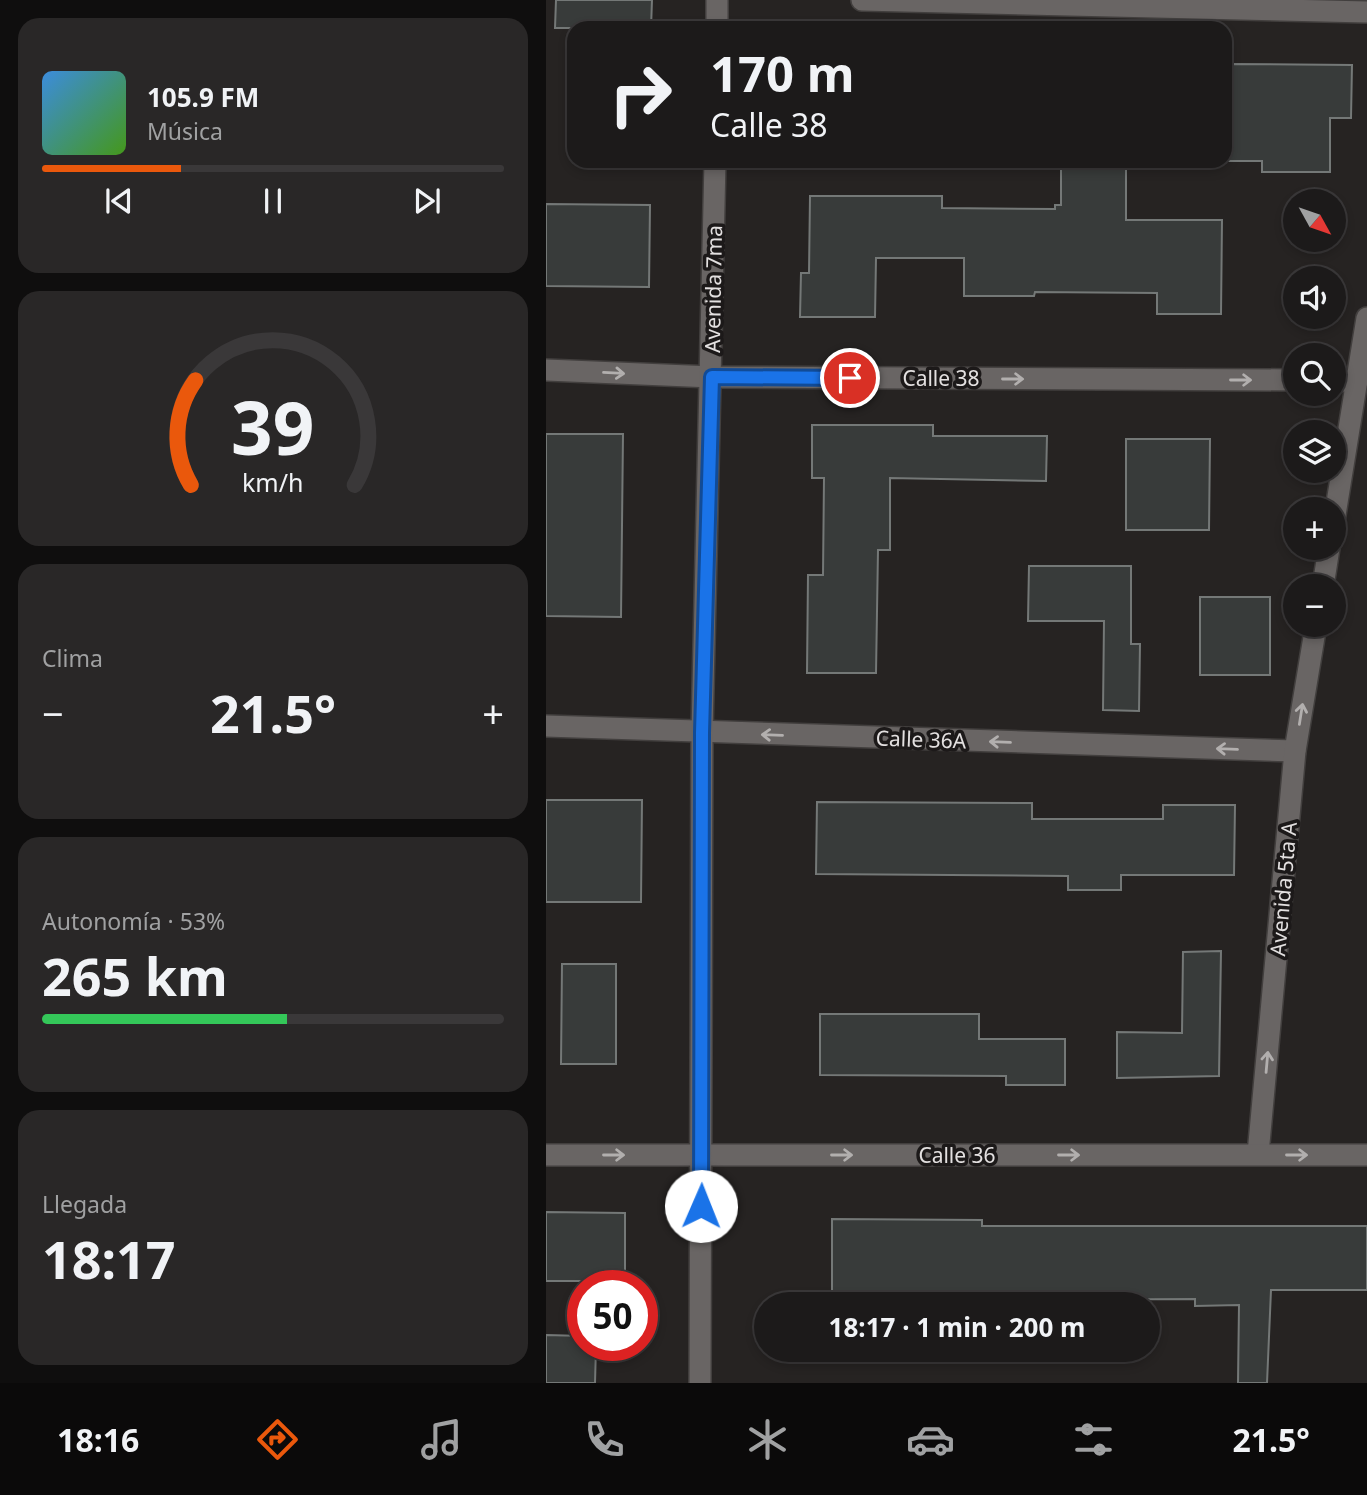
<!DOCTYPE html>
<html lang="es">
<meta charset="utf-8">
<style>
body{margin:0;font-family:"Noto Sans",sans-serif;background:#292727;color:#f1f3f6;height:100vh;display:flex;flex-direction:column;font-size:26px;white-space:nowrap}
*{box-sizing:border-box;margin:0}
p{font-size:23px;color:#a0a1a2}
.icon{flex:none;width:38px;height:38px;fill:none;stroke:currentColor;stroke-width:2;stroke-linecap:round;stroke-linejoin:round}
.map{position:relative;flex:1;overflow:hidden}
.drawer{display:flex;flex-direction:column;gap:18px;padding:18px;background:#0f0e0e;width:546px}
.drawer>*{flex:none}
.guide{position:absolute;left:21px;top:21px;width:665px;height:147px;border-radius:21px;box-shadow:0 4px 10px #0003,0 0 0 2px #3a3839;background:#1c1a1a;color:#f1f3f6;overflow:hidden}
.needle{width:46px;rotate:130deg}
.controls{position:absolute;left:737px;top:189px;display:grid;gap:14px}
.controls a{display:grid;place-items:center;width:63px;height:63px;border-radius:50%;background:#1c1a1a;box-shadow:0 4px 10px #0003,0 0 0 2px #3a3839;font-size:35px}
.speed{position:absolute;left:21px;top:1270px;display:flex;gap:14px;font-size:35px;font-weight:700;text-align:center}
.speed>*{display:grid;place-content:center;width:91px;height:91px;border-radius:50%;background:#1c1a1a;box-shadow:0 4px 10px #0003,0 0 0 2px #3a3839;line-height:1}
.speed .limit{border:10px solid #d22;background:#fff;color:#111}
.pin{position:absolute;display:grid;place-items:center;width:60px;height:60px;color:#fff;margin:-30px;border:4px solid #fff;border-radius:50%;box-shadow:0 2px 7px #0007}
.me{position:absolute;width:77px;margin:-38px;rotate:1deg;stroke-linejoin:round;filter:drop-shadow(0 0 5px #0008)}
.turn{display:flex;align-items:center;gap:24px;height:147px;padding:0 28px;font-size:32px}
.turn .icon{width:91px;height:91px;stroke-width:2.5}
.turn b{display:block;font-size:49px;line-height:60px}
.big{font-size:52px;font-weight:700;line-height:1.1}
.drawer .tile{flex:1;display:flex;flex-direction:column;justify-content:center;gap:10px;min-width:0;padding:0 24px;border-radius:21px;background:#292727}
.drawer .dial{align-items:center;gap:0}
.dial svg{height:182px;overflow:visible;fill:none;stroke:#3a3839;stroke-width:7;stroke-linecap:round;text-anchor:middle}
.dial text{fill:#f1f3f6;stroke:none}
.song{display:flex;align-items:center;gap:21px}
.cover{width:84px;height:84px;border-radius:10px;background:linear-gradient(135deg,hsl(210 70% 55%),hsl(100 70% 35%))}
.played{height:7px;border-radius:4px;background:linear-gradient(90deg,#ea580c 30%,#3a3839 30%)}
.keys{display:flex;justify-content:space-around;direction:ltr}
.heat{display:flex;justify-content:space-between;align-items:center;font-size:38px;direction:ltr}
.charge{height:10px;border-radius:5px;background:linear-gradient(90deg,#34c759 53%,#3a3839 0)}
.trip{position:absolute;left:208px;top:1292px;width:406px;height:70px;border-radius:35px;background:#1c1a1a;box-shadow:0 4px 10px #0003,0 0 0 2px #3a3839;font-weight:700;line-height:70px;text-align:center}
.tabs{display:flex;height:112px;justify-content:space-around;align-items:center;background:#0b0a0a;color:#a0a1a2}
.tabs .icon{width:49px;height:49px}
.tabs .on{color:#ea580c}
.tabs b{font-size:32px;color:#f1f3f6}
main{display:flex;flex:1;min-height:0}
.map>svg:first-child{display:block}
.building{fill:#383b3a;stroke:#747877;stroke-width:2}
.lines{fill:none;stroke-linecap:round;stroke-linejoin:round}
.street-casing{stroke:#423f3e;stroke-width:24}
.secondary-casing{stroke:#423f3e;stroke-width:24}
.street{stroke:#696564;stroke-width:21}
.secondary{stroke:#696564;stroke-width:21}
.oneway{stroke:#b2afae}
.route-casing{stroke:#114b97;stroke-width:18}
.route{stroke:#1a73e8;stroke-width:12}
.labels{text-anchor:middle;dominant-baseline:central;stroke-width:7;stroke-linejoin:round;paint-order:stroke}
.street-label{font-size:21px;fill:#e3e0e0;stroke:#1c1919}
</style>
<main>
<section class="drawer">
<div class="tile">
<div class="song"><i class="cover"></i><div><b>105.9 FM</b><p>Música</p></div></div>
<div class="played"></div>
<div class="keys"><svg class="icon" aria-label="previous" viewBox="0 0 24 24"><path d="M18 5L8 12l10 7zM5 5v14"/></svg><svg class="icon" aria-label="pause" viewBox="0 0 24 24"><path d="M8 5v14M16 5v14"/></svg><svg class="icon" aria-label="next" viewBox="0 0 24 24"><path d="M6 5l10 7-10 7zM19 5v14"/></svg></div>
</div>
<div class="tile dial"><svg viewBox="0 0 100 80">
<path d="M14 69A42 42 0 1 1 86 69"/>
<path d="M14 69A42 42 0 0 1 16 23" stroke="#ea580c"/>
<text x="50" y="56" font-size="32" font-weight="700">39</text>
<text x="50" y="72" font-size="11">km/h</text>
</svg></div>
<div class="tile"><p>Clima</p>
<div class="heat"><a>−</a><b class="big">21.5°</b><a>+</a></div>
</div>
<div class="tile"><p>Autonomía · 53%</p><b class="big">265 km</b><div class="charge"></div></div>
<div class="tile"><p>Llegada</p><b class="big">18:17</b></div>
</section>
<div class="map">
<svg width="821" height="1383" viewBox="0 0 821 1383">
<rect width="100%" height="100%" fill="#262322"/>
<g class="building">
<polygon points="10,0 106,0 105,28 9,28"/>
<polygon points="679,64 806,65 805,118 784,118 784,172 716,172 716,161 679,161"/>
<polygon points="515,161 580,161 580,220 676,220 675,314 611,314 611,293 489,292 488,296 418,296 418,258 330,258 329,317 254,317 255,273 263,273 264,196 396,196 396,208 509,209 509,205 515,205"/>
<polygon points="0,204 104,205 103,287 0,286"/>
<polygon points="266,425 387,425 387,436 501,436 500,481 344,478 344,550 332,550 330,673 261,673 262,575 277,575 278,478 266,478"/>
<polygon points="0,434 77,434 75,617 0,616"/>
<polygon points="580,439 664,439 663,530 580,530"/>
<polygon points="483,566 585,566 585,644 594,644 593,711 557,710 558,621 482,621"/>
<rect x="654" y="597" width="70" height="78"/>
<polygon points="0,800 96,800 95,902 0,902"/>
<polygon points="271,802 486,803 486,819 617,819 617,805 689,805 688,875 575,875 575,890 522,890 522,876 270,874"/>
<polygon points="675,951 673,1076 571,1078 571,1032 636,1033 637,952"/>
<polygon points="16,964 70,964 70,1064 15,1064"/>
<polygon points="274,1014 433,1014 433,1039 519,1039 519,1085 460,1085 460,1076 274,1075"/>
<polygon points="0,1212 79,1213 79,1281 0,1281"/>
<polygon points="286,1219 436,1220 436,1226 821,1226 821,1290 725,1290 721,1383 692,1383 693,1305 649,1306 649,1299 286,1301"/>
<polygon points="0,1335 37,1336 37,1346 50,1346 49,1383 0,1383"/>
</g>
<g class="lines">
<g class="street-casing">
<g id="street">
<polyline points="316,0 821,12"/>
<polyline points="0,370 166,377 749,380"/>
<polyline points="788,381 811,381"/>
<polyline points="788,521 821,318"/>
<polyline points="777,586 783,548"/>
<polyline points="0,726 749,751"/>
<polyline points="712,1154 749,751 770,625"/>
<polyline points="0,1155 821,1155"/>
</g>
</g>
<g class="secondary-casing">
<g id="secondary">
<polyline points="171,28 171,0"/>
<polyline points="154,1383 156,733 169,161"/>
</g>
</g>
<use href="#street" class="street"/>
<use href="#secondary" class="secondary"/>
</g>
<defs><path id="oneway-shaft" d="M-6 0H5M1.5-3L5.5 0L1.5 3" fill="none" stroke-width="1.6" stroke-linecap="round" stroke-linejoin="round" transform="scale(1.75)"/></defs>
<g class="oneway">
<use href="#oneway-shaft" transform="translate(68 373) rotate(3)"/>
<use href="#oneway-shaft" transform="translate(467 379)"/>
<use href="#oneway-shaft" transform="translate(695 380)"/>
<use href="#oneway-shaft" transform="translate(755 714) rotate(-81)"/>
<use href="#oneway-shaft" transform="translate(226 735) rotate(-178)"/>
<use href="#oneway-shaft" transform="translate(454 742) rotate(-178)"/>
<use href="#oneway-shaft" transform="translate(681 749) rotate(-178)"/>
<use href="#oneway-shaft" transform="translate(721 1062) rotate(-85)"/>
<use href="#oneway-shaft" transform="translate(68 1155)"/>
<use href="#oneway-shaft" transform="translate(296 1155)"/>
<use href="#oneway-shaft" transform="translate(523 1155)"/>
<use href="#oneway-shaft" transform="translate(751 1155)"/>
</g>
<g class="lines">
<g class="route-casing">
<polyline id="route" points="155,1206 156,733 166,377 304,378"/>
</g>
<use href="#route" class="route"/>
</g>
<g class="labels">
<g class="street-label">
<text transform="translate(167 289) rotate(-89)">Avenida 7ma</text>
<text x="395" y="378">Calle 38</text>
<text transform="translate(375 739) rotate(2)">Calle 36A</text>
<text transform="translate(737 889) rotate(-85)">Avenida 5ta A</text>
<text x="411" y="1155">Calle 36</text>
</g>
</g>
</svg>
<div class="controls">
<a><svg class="needle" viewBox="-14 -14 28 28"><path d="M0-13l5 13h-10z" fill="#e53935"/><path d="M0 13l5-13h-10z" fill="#a0a1a2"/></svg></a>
<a><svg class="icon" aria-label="sound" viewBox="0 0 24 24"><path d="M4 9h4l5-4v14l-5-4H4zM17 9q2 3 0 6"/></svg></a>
<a><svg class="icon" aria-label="search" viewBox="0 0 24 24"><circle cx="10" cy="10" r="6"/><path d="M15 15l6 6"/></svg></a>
<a><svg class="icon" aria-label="layers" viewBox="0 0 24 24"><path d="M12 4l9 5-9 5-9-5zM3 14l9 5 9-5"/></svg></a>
<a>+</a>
<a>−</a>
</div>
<div class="speed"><div class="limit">50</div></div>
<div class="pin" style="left:304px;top:378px;background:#d93025"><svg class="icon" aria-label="arrive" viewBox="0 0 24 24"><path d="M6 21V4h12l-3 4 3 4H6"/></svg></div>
<svg class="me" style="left:155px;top:1206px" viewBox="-20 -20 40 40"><circle r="19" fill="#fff"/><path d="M0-13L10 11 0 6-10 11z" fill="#1a73e8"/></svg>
<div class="trip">18:17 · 1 min · 200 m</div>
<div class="guide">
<div class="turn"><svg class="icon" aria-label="right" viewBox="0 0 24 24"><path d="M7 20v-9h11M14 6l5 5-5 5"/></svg><div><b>170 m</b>Calle 38</div></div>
</div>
</div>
</main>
<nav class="tabs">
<b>18:16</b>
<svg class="icon on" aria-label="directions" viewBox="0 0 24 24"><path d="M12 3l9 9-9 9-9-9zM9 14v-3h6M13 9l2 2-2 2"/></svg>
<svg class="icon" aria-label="music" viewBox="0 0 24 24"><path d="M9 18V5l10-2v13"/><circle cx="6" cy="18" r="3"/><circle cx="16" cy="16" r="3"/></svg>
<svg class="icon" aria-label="phone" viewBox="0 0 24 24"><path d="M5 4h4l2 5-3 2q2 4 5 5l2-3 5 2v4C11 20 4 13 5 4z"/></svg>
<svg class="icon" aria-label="climate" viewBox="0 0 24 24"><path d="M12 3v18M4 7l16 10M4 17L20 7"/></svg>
<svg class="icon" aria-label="car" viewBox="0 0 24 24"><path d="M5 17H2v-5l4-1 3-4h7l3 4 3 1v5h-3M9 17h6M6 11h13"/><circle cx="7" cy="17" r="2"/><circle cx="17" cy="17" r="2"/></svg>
<svg class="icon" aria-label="filters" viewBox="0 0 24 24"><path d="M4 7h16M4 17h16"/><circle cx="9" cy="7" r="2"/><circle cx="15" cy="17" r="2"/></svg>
<b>21.5°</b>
</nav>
